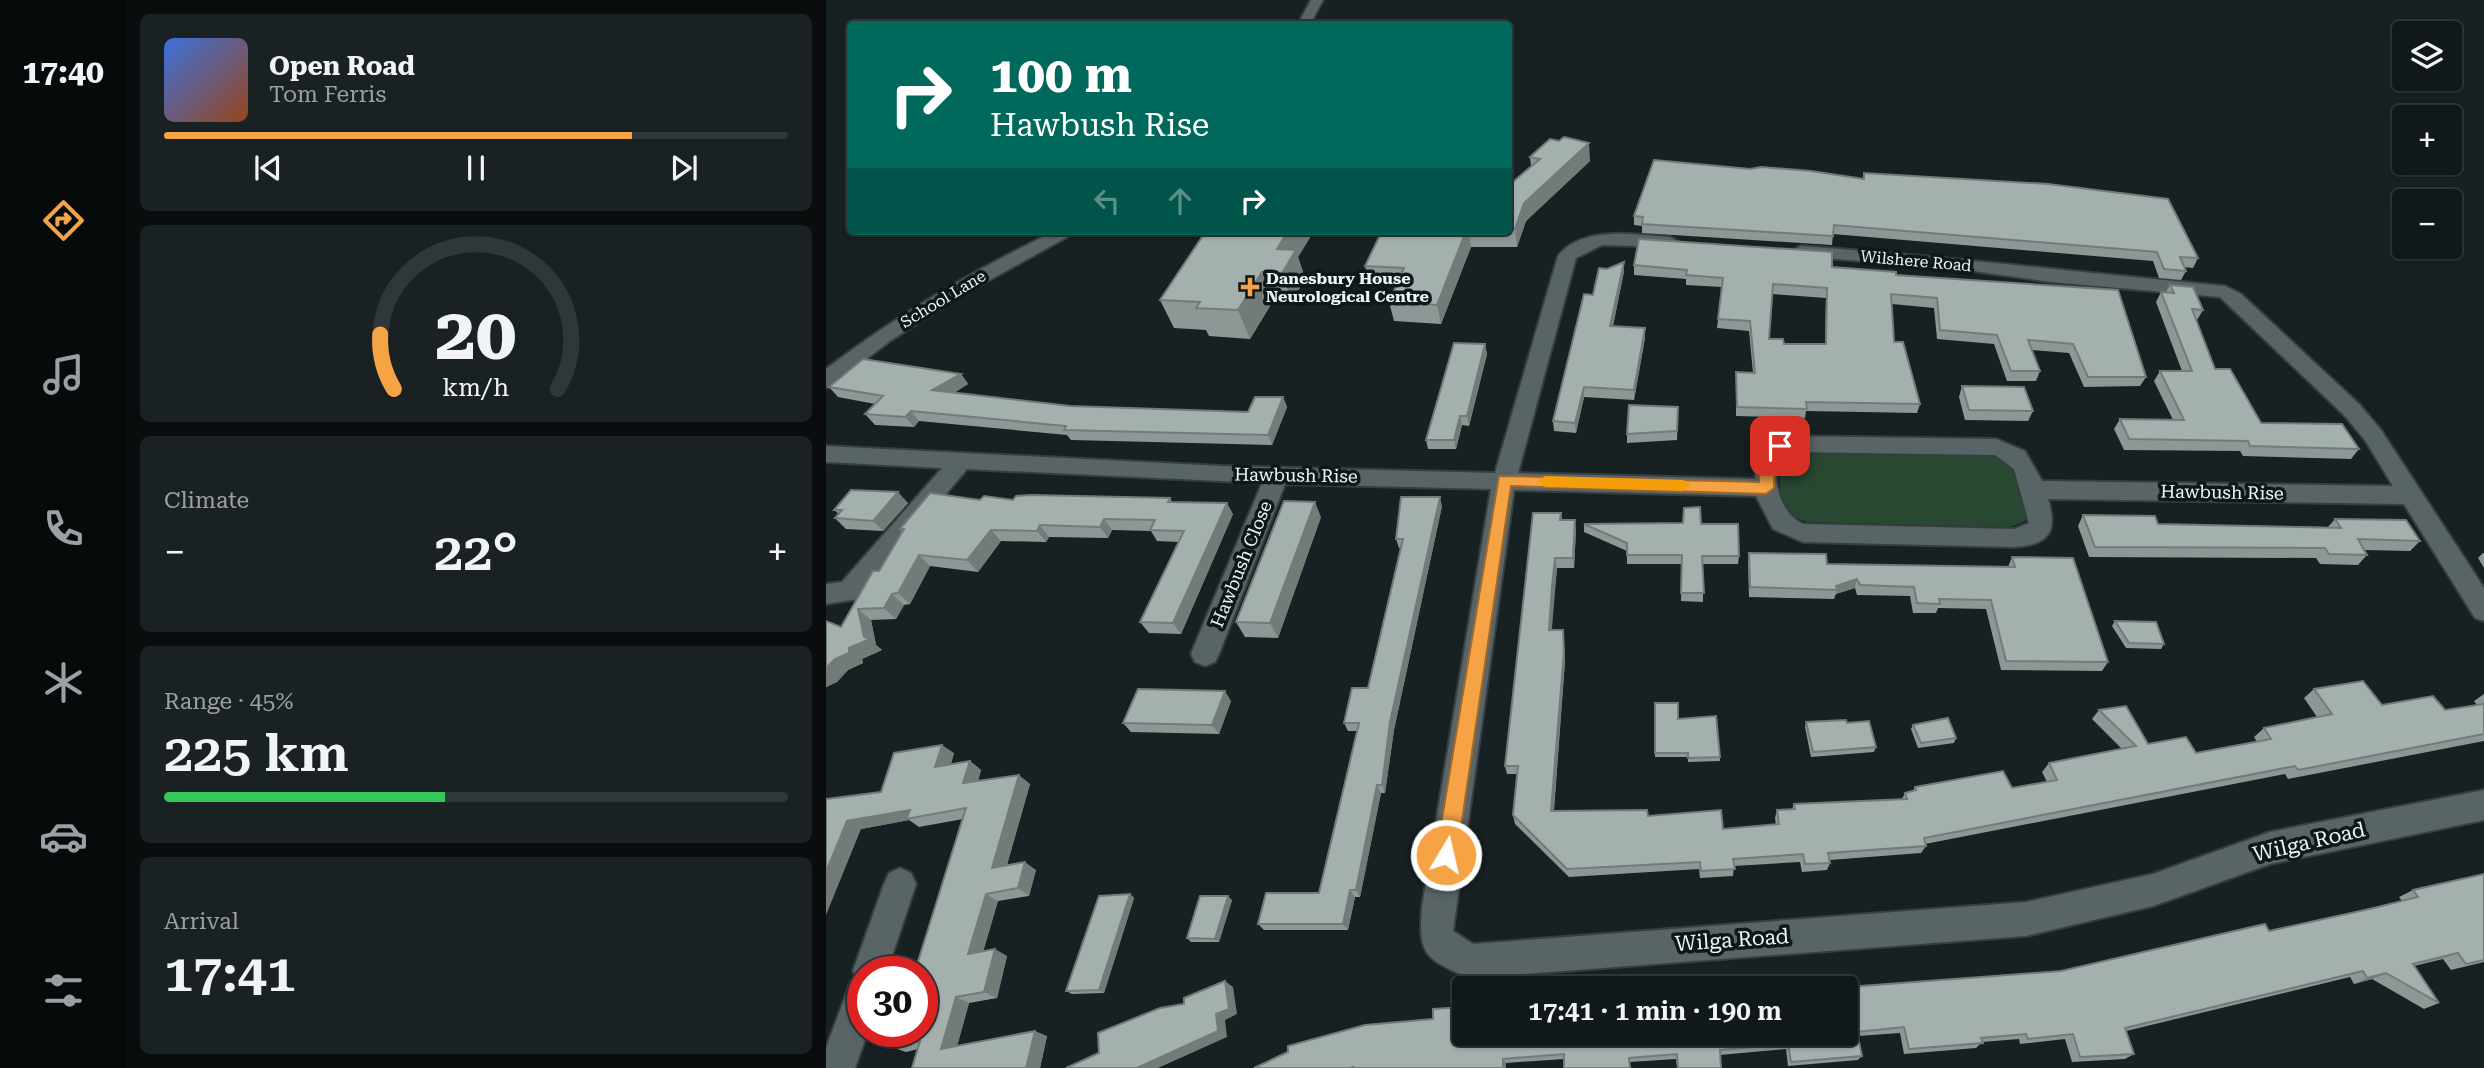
<!DOCTYPE html>
<meta charset="utf-8">
<style>
body{margin:0;font-family:"Roboto Serif",serif;background:#1a2123;color:#f1f3f6;height:100vh;display:flex;flex-direction:column;font-size:26px;white-space:nowrap}
*{box-sizing:border-box;margin:0}
p{font-size:23px;color:#9ca0a2}
.icon{flex:none;width:38px;height:38px;fill:none;stroke:currentColor;stroke-width:2;stroke-linecap:round;stroke-linejoin:round}
.map{position:relative;flex:1;overflow:hidden}
.details{display:flex;flex-direction:column;gap:14px;padding:14px;background:#090d0e;width:700px}
.details>*{flex:none}
.guide{position:absolute;left:21px;top:21px;width:665px;height:214px;border-radius:7px;box-shadow:0 2px 5px #0004,0 0 0 2px #303739;background:#00695c;color:#fff;overflow:hidden}
.buttons{position:absolute;left:1566px;top:21px;display:grid;gap:14px}
.buttons a{display:grid;place-items:center;width:70px;height:70px;border-radius:7px;background:#11181a;box-shadow:0 2px 5px #0004,0 0 0 2px #303739;font-size:35px}
.speed{position:absolute;left:21px;top:956px;display:flex;gap:14px;font-size:35px;font-weight:700;text-align:center}
.speed>*{display:grid;place-content:center;width:91px;height:91px;border-radius:50%;background:#11181a;box-shadow:0 2px 5px #0004,0 0 0 2px #303739;line-height:1}
.speed .limit{border:10px solid #d22;background:#fff;color:#111}
.pin{position:absolute;display:grid;place-items:center;width:60px;height:60px;color:#fff;margin:-30px;border-radius:14px;box-shadow:0 4px 10px #0006}
.me{position:absolute;width:77px;margin:-38px;rotate:9deg;stroke-linejoin:round;filter:drop-shadow(0 0 5px #0008)}
.turn{display:flex;align-items:center;gap:24px;height:147px;padding:0 28px;font-size:32px}
.turn .icon{width:91px;height:91px;stroke-width:2.5}
.turn b{display:block;font-size:49px;line-height:60px}
.lanes{display:flex;align-items:center;height:66px;padding:0 28px;background:#0003;justify-content:center;gap:35px;direction:ltr}
.lanes .off{opacity:.35}
.big{font-size:52px;font-weight:600;line-height:1.1}
.details .widget{flex:1;display:flex;flex-direction:column;justify-content:center;gap:10px;min-width:0;padding:0 24px;border-radius:10px;background:#1a2123}
.details .dial{align-items:center;gap:0}
.dial svg{height:182px;overflow:visible;fill:none;stroke:#303739;stroke-width:7;stroke-linecap:round;text-anchor:middle}
.dial text{fill:#f1f3f6;stroke:none}
.song{display:flex;align-items:center;gap:21px}
.cover{width:84px;height:84px;border-radius:10px;background:linear-gradient(135deg,hsl(220 70% 55%),hsl(20 70% 35%))}
.played{height:7px;border-radius:4px;background:linear-gradient(90deg,#f5a345 75%,#303739 75%)}
.keys{display:flex;justify-content:space-around;direction:ltr}
.heat{display:flex;justify-content:space-between;align-items:center;font-size:38px;direction:ltr}
.charge{height:10px;border-radius:5px;background:linear-gradient(90deg,#34c759 45%,#303739 0)}
.trip{position:absolute;left:626px;top:976px;width:406px;height:70px;border-radius:7px;background:#11181a;box-shadow:0 2px 5px #0004,0 0 0 2px #303739;font-weight:600;line-height:70px;text-align:center}
main{display:flex;flex:1;min-height:0}
.dock{display:flex;flex-direction:column;width:126px;justify-content:space-around;align-items:center;background:#070a0a;color:#9ca0a2}
.dock .icon{width:49px;height:49px}
.dock .on{color:#f5a345}
.dock b{font-size:32px;color:#f1f3f6}
.map>svg:first-child{display:block}
.green{fill:#294831}
.lines{fill:none;stroke-linecap:round;stroke-linejoin:round}
.street-casing{stroke:#373e3f;stroke-width:4}
.street{fill:#596466;fill-rule:evenodd}
.wall{fill:#8d9795;fill-rule:evenodd}
.shaded-wall{fill:#737b79}
.building{fill:#a4b0ad;stroke:#737b79;stroke-width:2;fill-rule:evenodd}
.route{fill:#f5a345;stroke:#9f6a2d;stroke-width:2}
.slow{fill:#f59e0b}
.poi-dot{fill:#f5a345;stroke:#0e1719;stroke-width:2.5}
.labels{text-anchor:middle;dominant-baseline:central;stroke-width:7;stroke-linejoin:round;paint-order:stroke}
.far-street-label{font-size:16px;fill:#eff5f6;stroke:#0e1719}
.far-poi-label{font-size:16px;font-weight:bold;fill:#eff5f6;stroke:#0e1719;text-anchor:start}
.street-label{font-size:18px;fill:#eff5f6;stroke:#0e1719}
.near-street-label{font-size:21px;fill:#eff5f6;stroke:#0e1719}
</style>
<main>
<nav class="dock">
<b>17:40</b>
<svg class="icon on" aria-label="directions" viewBox="0 0 24 24"><path d="M12 3l9 9-9 9-9-9zM9 14v-3h6M13 9l2 2-2 2"/></svg>
<svg class="icon" aria-label="music" viewBox="0 0 24 24"><path d="M9 18V5l10-2v13"/><circle cx="6" cy="18" r="3"/><circle cx="16" cy="16" r="3"/></svg>
<svg class="icon" aria-label="phone" viewBox="0 0 24 24"><path d="M5 4h4l2 5-3 2q2 4 5 5l2-3 5 2v4C11 20 4 13 5 4z"/></svg>
<svg class="icon" aria-label="climate" viewBox="0 0 24 24"><path d="M12 3v18M4 7l16 10M4 17L20 7"/></svg>
<svg class="icon" aria-label="car" viewBox="0 0 24 24"><path d="M5 17H2v-5l4-1 3-4h7l3 4 3 1v5h-3M9 17h6M6 11h13"/><circle cx="7" cy="17" r="2"/><circle cx="17" cy="17" r="2"/></svg>
<svg class="icon" aria-label="filters" viewBox="0 0 24 24"><path d="M4 7h16M4 17h16"/><circle cx="9" cy="7" r="2"/><circle cx="15" cy="17" r="2"/></svg>
</nav>
<section class="details">
<div class="widget">
<div class="song"><i class="cover"></i><div><b>Open Road</b><p>Tom Ferris</p></div></div>
<div class="played"></div>
<div class="keys"><svg class="icon" aria-label="previous" viewBox="0 0 24 24"><path d="M18 5L8 12l10 7zM5 5v14"/></svg><svg class="icon" aria-label="pause" viewBox="0 0 24 24"><path d="M8 5v14M16 5v14"/></svg><svg class="icon" aria-label="next" viewBox="0 0 24 24"><path d="M6 5l10 7-10 7zM19 5v14"/></svg></div>
</div>
<div class="widget dial"><svg viewBox="0 0 100 80">
<path d="M14 69A42 42 0 1 1 86 69"/>
<path d="M14 69A42 42 0 0 1 8 45" stroke="#f5a345"/>
<text x="50" y="56" font-size="32" font-weight="700">20</text>
<text x="50" y="72" font-size="11">km/h</text>
</svg></div>
<div class="widget"><p>Climate</p>
<div class="heat"><a>−</a><b class="big">22°</b><a>+</a></div>
</div>
<div class="widget"><p>Range · 45%</p><b class="big">225 km</b><div class="charge"></div></div>
<div class="widget"><p>Arrival</p><b class="big">17:41</b></div>
</section>
<div class="map">
<svg width="1658" height="1068" viewBox="0 0 1658 1068">
<rect width="100%" height="100%" fill="#172022"/>
<polygon class="green" points="966,452 1174,456 1190,467 1204,513 1198,522 1183,527 981,522 965,516 955,506 953,465 958,455"/>
<g class="lines">
<g class="street-casing">
<g id="street">
<polygon points="485,0 497,0 484,24 472,24"/>
<path d="M229,231H252L124,302L64,341L7,385L0,387V369C71,315 148,270 229,231Z"/>
<path d="M804,234L844,237L853,242L844,247L776,245L750,258L692,473L929,479C930,456 937,443 960,436L1170,439L1199,451L1216,481L1567,486L1539,440L1518,415L1394,297L1225,282L1133,269L975,256L966,251L975,246C1117,256 1257,273 1399,286L1415,294L1534,405L1555,430L1658,588V621L1649,618L1578,504L1222,499C1232,532 1223,545 1188,547L977,542L947,529L930,496L688,490L627,931L647,944L1200,902L1327,874L1444,832L1658,790V820L1444,864L1327,906L1200,936L644,978C599,959 592,955 596,907L665,489L459,484L393,654L389,662L379,666L369,662L365,654L436,483L141,469L32,599L0,604V584L16,582L116,468L0,462V446L395,466L669,473L732,256C749,235 778,233 804,234ZM961,452L1169,455L1188,469L1203,523L1188,529L977,524C954,514 939,469 961,452Z"/>
<polygon points="74,868 85,873 90,884 61,971 37,971 37,1031 42,1031 29,1068 0,1068 0,1048 25,981 30,979 27,971 58,884 63,873"/>
</g>
</g>
<use href="#street" class="street"/>
</g>
<g class="wall">
<polygon points="704,157 764,161 700,221 691,247 645,247 615,324 568,321 563,302 570,287 544,285 539,266 556,231 682,231 682,186 705,167"/>
<polygon points="924,169 1037,179 1038,173 1372,258 1367,268 1358,267 1360,271 1355,280 1333,278 1327,261 1007,234 1006,245 816,233 816,226 808,225 808,216"/>
<polygon points="380,231 488,231 472,257 479,278 466,302 447,301 424,339 383,336 380,330 348,328 334,300"/>
<path d="M808,265L1006,267L1070,275L1292,290L1320,377L1314,386L1258,387L1243,353L1206,350L1214,371L1210,381H1181L1168,344L1111,339L1108,308L1066,304L1068,342L1094,404L1091,413L980,411L979,418L910,416V372L927,373L923,331L891,328L896,287L860,285V279L808,275ZM946,294L1000,298L999,344H958L943,339Z"/>
<polygon points="798,271 787,326 819,338 808,400 758,397 750,433 728,431 727,421"/>
<polygon points="1344,285 1377,310 1371,320 1370,320 1389,369 1435,423 1533,449 1525,459 1417,456 1414,451 1298,450 1288,429 1294,419 1347,420 1328,381 1334,371 1356,371 1330,302 1335,292 1340,292"/>
<polygon points="659,344 661,354 643,426 636,425 630,449 602,449 600,440"/>
<polygon points="135,374 142,384 128,393 244,406 422,412 457,397 461,407 446,445 245,440 241,435 93,421 88,427 49,425 39,414 49,404 12,397 3,387"/>
<polygon points="1136,386 1207,411 1202,421 1139,420 1133,397"/>
<polygon points="852,407 851,440 801,443 801,434"/>
<polygon points="344,498 346,502 407,514 355,634 323,633 314,622 353,542 331,541 325,531 286,530 282,538 223,537 220,542 175,541 152,572 104,566 84,604 78,605 70,619 45,620 50,645 56,650 36,659 37,663 22,670 11,682 0,687 0,621 15,627 53,571 76,532 74,529 154,500"/>
<polygon points="82,503 57,531 20,529 9,518 13,514 8,510"/>
<polygon points="616,506 568,730 559,793 555,793 534,897 529,897 522,930 438,930 432,924 493,893 531,731 522,731 518,723 542,688 575,548 573,548 570,539"/>
<polygon points="735,513 736,520 750,530 748,568 731,568 728,596 725,630 737,630 739,661 728,811 822,816 897,829 950,825 949,818 951,810 966,809 968,804 1076,799 1079,793 1087,791 1089,787 1186,788 1221,782 1216,772 1223,763 1296,749 1266,719 1273,710 1322,744 1370,753 1431,742 1428,737 1438,728 1491,717 1478,698 1488,689 1556,705 1619,710 1651,705 1648,701 1658,694 1658,741 1462,779 1459,774 1099,844 1100,846 1095,853 1004,860 1004,863 1001,870 976,872 974,862 908,866 907,876 874,878 873,869 743,877 689,824 687,815 691,774 681,774 679,766"/>
<polygon points="1257,515 1332,524 1502,527 1509,519 1594,541 1584,551 1538,550 1541,555 1532,565 1494,564 1490,558 1263,557 1252,526"/>
<polygon points="495,517 452,638 419,637 410,622"/>
<polygon points="758,524 875,524 913,556 912,564 877,564 877,602 855,601 856,564 801,564 801,551 758,532"/>
<polygon points="923,553 1001,564 1182,567 1186,557 1282,662 1276,671 1175,670 1160,609 1112,608 1110,613 1087,613 1084,596 1031,595 1029,588 1010,594 1008,599 923,597 922,562"/>
<polygon points="1657,553 1658,553 1658,568 1652,558"/>
<polygon points="1289,621 1338,644 1335,649 1300,648 1286,626"/>
<polygon points="405,701 393,734 305,732 297,723"/>
<polygon points="829,703 852,719 894,757 894,761 862,762 862,757 829,757"/>
<polygon points="980,722 1050,747 1048,752 985,757 979,727"/>
<polygon points="1087,725 1130,738 1128,743 1092,748 1085,729"/>
<polygon points="128,753 125,764 144,761 155,770 152,781 204,784 181,865 210,870 203,896 172,901 157,952 181,956 171,998 143,1003 131,1046 221,1036 214,1068 86,1068 92,1049 80,1052 65,1047 137,819 93,827 83,820 35,829 0,799 55,792"/>
<polygon points="1658,874 1658,962 1625,970 1617,959 1588,966 1613,1003 1598,1009 1546,979 1528,984 1524,977 1300,1031 1308,1054 1299,1059 1246,1062 1239,1039 1194,1044 1193,1039 1156,1042 1150,1048 1078,1054 1074,1033 1032,1036 1036,1056 1032,1060 962,1066 960,1049 894,1055 895,1068 851,1068 850,1059 804,1062 738,1059 680,1063 680,1068 428,1068 639,1034 1020,1034 1020,990 1022,987 1235,971 1443,931 1576,901 1573,897 1587,890"/>
<polygon points="304,894 308,898 278,993 246,994 240,991"/>
<polygon points="406,900 393,942 365,942 361,938"/>
</g>
<g class="shaded-wall">
<polygon points="763,143 764,161 700,221 691,247 689,229 698,203"/>
<polygon points="462,231 488,231 472,257 479,278 466,302 456,273 451,249"/>
<polygon points="640,231 642,231 645,247 615,324 611,305"/>
<polygon points="798,262 798,271 785,336 784,326"/>
<polygon points="436,272 447,301 424,339 412,310"/>
<polygon points="819,328 819,338 808,400 808,390"/>
<polygon points="659,344 661,354 643,426 641,416"/>
<polygon points="135,374 142,384 114,401 106,390"/>
<polygon points="758,387 758,397 750,433 749,423"/>
<polygon points="457,397 461,407 446,445 442,435"/>
<polygon points="85,411 93,421 88,427 79,417"/>
<polygon points="634,416 636,425 630,449 628,440"/>
<polygon points="72,492 82,503 57,531 47,521"/>
<polygon points="614,497 616,506 568,730 559,793 556,785 564,722"/>
<polygon points="489,502 495,517 452,638 444,623"/>
<polygon points="401,503 407,514 355,634 347,623"/>
<polygon points="278,519 286,530 282,538 274,527"/>
<polygon points="749,520 750,530 748,568 747,558"/>
<polygon points="214,525 223,537 220,542 211,531"/>
<polygon points="165,530 175,541 152,572 141,560"/>
<polygon points="93,555 104,566 84,604 72,593"/>
<polygon points="729,558 731,568 725,640 723,630"/>
<polygon points="1031,579 1029,588 1010,594 1011,590 1010,586"/>
<polygon points="66,594 78,605 70,619 58,608"/>
<polygon points="32,609 45,620 50,645 56,650 36,659 37,663 22,670 11,682 0,687 0,668 9,659 38,637"/>
<polygon points="737,630 739,661 727,820 725,811"/>
<polygon points="399,691 405,701 393,734 386,725"/>
<polygon points="116,745 128,753 121,776 109,767"/>
<polygon points="144,761 155,770 149,792 137,783"/>
<polygon points="193,775 204,784 178,875 166,868"/>
<polygon points="551,785 555,793 534,897 530,890"/>
<polygon points="84,810 80,819 83,820 35,829 0,915 0,872 21,821"/>
<polygon points="199,862 210,870 203,896 192,888"/>
<polygon points="524,890 529,897 522,930 517,924"/>
<polygon points="160,894 172,901 154,961 142,954"/>
<polygon points="304,894 308,898 278,993 273,990"/>
<polygon points="402,896 406,900 393,942 389,939"/>
<polygon points="169,949 181,956 171,998 158,992"/>
<polygon points="1560,973 1546,979 1528,984 1541,978"/>
<polygon points="399,981 407,987 411,1014 399,1020 401,1037 332,1068 311,1068"/>
<polygon points="130,997 143,1003 129,1054 115,1049"/>
<polygon points="209,1031 221,1036 214,1068 200,1068"/>
<polygon points="677,1059 680,1063 680,1068 677,1068"/>
</g>
<g class="building">
<polygon points="738,137 763,143 698,203 689,229 682,228 682,186 714,159 704,157 724,139 733,141"/>
<polygon points="828,160 924,169 935,167 985,171 1038,179 1038,173 1222,184 1342,199 1372,258 1354,257 1360,271 1338,269 1331,252 1008,225 1007,236 816,224 817,217 808,216"/>
<polygon points="380,231 462,231 451,249 470,250 456,273 436,272 412,310 370,308 374,302 334,300"/>
<polygon points="556,231 640,231 611,305 563,302 578,268 539,266"/>
<path d="M813,239L1006,252V267L1070,272V275L1292,290L1320,377H1262L1247,344L1202,340L1214,371H1185L1171,335L1114,330L1111,298L1065,294L1068,342H1077L1094,404L980,402L981,409L911,407L910,372L929,373L924,321L892,319L897,278L860,275L861,270L808,265ZM947,284L1001,288L1000,344H958L957,339H943Z"/>
<polygon points="798,262 784,326 819,328 808,390 758,387 749,423 727,421 758,294 767,295 773,268 781,269"/>
<polygon points="1344,285 1367,287 1377,310 1366,309 1389,369 1404,369 1435,423 1516,424 1533,449 1424,446 1422,441 1303,439 1294,419 1358,420 1334,371 1366,371 1335,292 1348,293"/>
<polygon points="628,343 659,344 641,416 634,416 628,440 600,440"/>
<polygon points="37,359 135,374 106,390 244,406 422,412 429,397 457,397 442,435 238,430 240,426 85,411 79,417 39,414 57,396 3,387"/>
<polygon points="1136,386 1198,387 1207,411 1143,410"/>
<polygon points="803,405 852,407 851,431 801,434"/>
<polygon points="25,490 72,492 47,521 9,518 16,510 8,510"/>
<polygon points="104,493 154,500 158,496 187,500 190,496 205,495 344,498 342,502 401,503 347,623 314,622 358,531 324,530 329,520 278,519 274,527 214,525 211,531 165,530 141,560 93,555 72,593 66,594 58,608 32,609 38,637 44,639 23,648 23,653 9,659 0,668 0,621 15,627 47,571 53,571 78,529 74,529"/>
<polygon points="575,497 614,497 564,722 556,785 551,785 530,890 524,890 517,924 432,924 440,893 493,893 533,723 518,723 526,688 542,688 577,539 570,539"/>
<polygon points="458,501 489,502 444,623 410,622"/>
<polygon points="874,507 875,524 912,524 913,556 876,556 878,593 855,593 856,555 801,555 801,543 758,524 857,523 858,508"/>
<polygon points="707,513 735,513 734,520 749,520 747,558 729,558 726,586 723,630 737,630 738,651 725,811 821,810 822,816 895,810 897,829 953,824 951,810 969,809 968,804 1081,799 1079,793 1090,790 1089,787 1177,771 1186,788 1231,780 1223,763 1310,746 1273,710 1300,706 1322,744 1360,737 1370,753 1445,739 1438,728 1506,714 1488,689 1537,681 1556,705 1607,696 1619,710 1658,704 1658,734 1472,770 1469,766 1098,838 1100,846 1002,853 1004,863 979,864 977,854 907,859 909,869 875,871 874,862 741,869 687,815 692,766 679,766"/>
<polygon points="1257,515 1329,516 1332,524 1515,528 1509,519 1580,520 1594,541 1532,539 1541,555 1503,554 1499,548 1269,547"/>
<polygon points="923,553 1000,554 1001,564 1189,567 1186,557 1247,558 1282,662 1180,661 1165,600 1113,599 1114,604 1091,603 1088,587 1034,585 1031,579 1010,586 1011,590 924,587"/>
<polygon points="1289,621 1330,622 1338,644 1303,643"/>
<polygon points="312,689 399,691 386,725 297,723"/>
<polygon points="829,703 852,703 852,719 890,716 894,757 862,758 862,753 829,753"/>
<polygon points="1122,718 1130,738 1095,743 1087,725"/>
<polygon points="1020,720 1021,723 1043,721 1050,747 987,752 980,722"/>
<polygon points="116,745 109,767 144,761 137,783 193,775 166,868 199,862 192,888 160,894 142,954 169,949 158,992 130,997 115,1049 209,1031 200,1068 86,1068 94,1041 65,1047 70,1031 96,1031 96,971 89,971 140,808 80,819 84,810 21,821 0,872 0,799 55,792 68,753"/>
<polygon points="1658,874 1658,960 1640,964 1632,953 1587,964 1613,1003 1560,973 1541,978 1537,971 1299,1028 1308,1054 1254,1057 1247,1034 1202,1039 1200,1034 1155,1038 1157,1043 1083,1049 1078,1027 1031,1032 1036,1056 965,1062 962,1044 894,1050 895,1068 852,1068 851,1054 803,1058 804,1068 738,1068 738,1054 677,1059 677,1068 527,1068 527,1067 524,1068 428,1068 462,1052 462,1046 539,1025 607,1019 607,1009 639,1007 639,1034 1020,1034 1020,995 1023,995 1022,987 1235,971 1439,924 1443,931 1548,908 1592,897 1587,890"/>
<polygon points="304,894 273,990 240,991 273,896"/>
<polygon points="374,896 402,896 389,939 361,938"/>
<polygon points="399,981 403,1009 390,1014 392,1031 311,1068 240,1068 273,1053 272,1033 334,1008 358,1004 358,998"/>
</g>
<polygon class="route" points="954,440 961,446 949,460 948,488 940,494 685,486 631,855 627,862 620,865 613,862 610,855 673,476 933,482 934,458"/>
<polygon class="slow" points="719,476 857,480 865,485 857,491 719,487 712,481"/>
<path class="poi-dot" d="M420.5 276.5h7v7h7v7h-7v7h-7v-7h-7v-7h7z"/>
<g class="labels">
<g class="far-street-label">
<text transform="translate(1090 261) rotate(5)">Wilshere Road</text>
<text transform="translate(117 299) rotate(-31)">School Lane</text>
</g>
<g class="far-poi-label">
<text x="440" y="278">Danesbury House<tspan x="440" dy="18">Neurological Centre</tspan></text>
</g>
<g class="street-label">
<text transform="translate(470 475) rotate(1)">Hawbush Rise</text>
<text transform="translate(1396 492) rotate(1)">Hawbush Rise</text>
<text transform="translate(415 564) rotate(-68)">Hawbush Close</text>
</g>
<g class="near-street-label">
<text transform="translate(1483 842) rotate(-13)">Wilga Road</text>
<text transform="translate(906 940) rotate(-4)">Wilga Road</text>
</g>
</g>
</svg>
<div class="buttons">
<a><svg class="icon" aria-label="layers" viewBox="0 0 24 24"><path d="M12 4l9 5-9 5-9-5zM3 14l9 5 9-5"/></svg></a>
<a>+</a>
<a>−</a>
</div>
<div class="speed"><div class="limit">30</div></div>
<div class="pin" style="left:954px;top:446px;background:#d93025"><svg class="icon" aria-label="arrive" viewBox="0 0 24 24"><path d="M6 21V4h12l-3 4 3 4H6"/></svg></div>
<svg class="me" style="left:620px;top:855px" viewBox="-20 -20 40 40"><circle r="17" fill="#f5a345" stroke="#fff" stroke-width="3"/><path d="M0-11L8 9 0 5-8 9z" fill="#fff"/></svg>
<div class="trip">17:41 · 1 min · 190 m</div>
<div class="guide">
<div class="turn"><svg class="icon" aria-label="right" viewBox="0 0 24 24"><path d="M7 20v-9h11M14 6l5 5-5 5"/></svg><div><b>100 m</b>Hawbush Rise</div></div>
<div class="lanes"><svg class="icon off" aria-label="left" viewBox="0 0 24 24"><path d="M17 20v-9H6M10 6l-5 5 5 5"/></svg><svg class="icon off" aria-label="ahead" viewBox="0 0 24 24"><path d="M12 20V5M6 11l6-6 6 6"/></svg><svg class="icon" aria-label="right" viewBox="0 0 24 24"><path d="M7 20v-9h11M14 6l5 5-5 5"/></svg></div>
</div>
</div>
</main>
